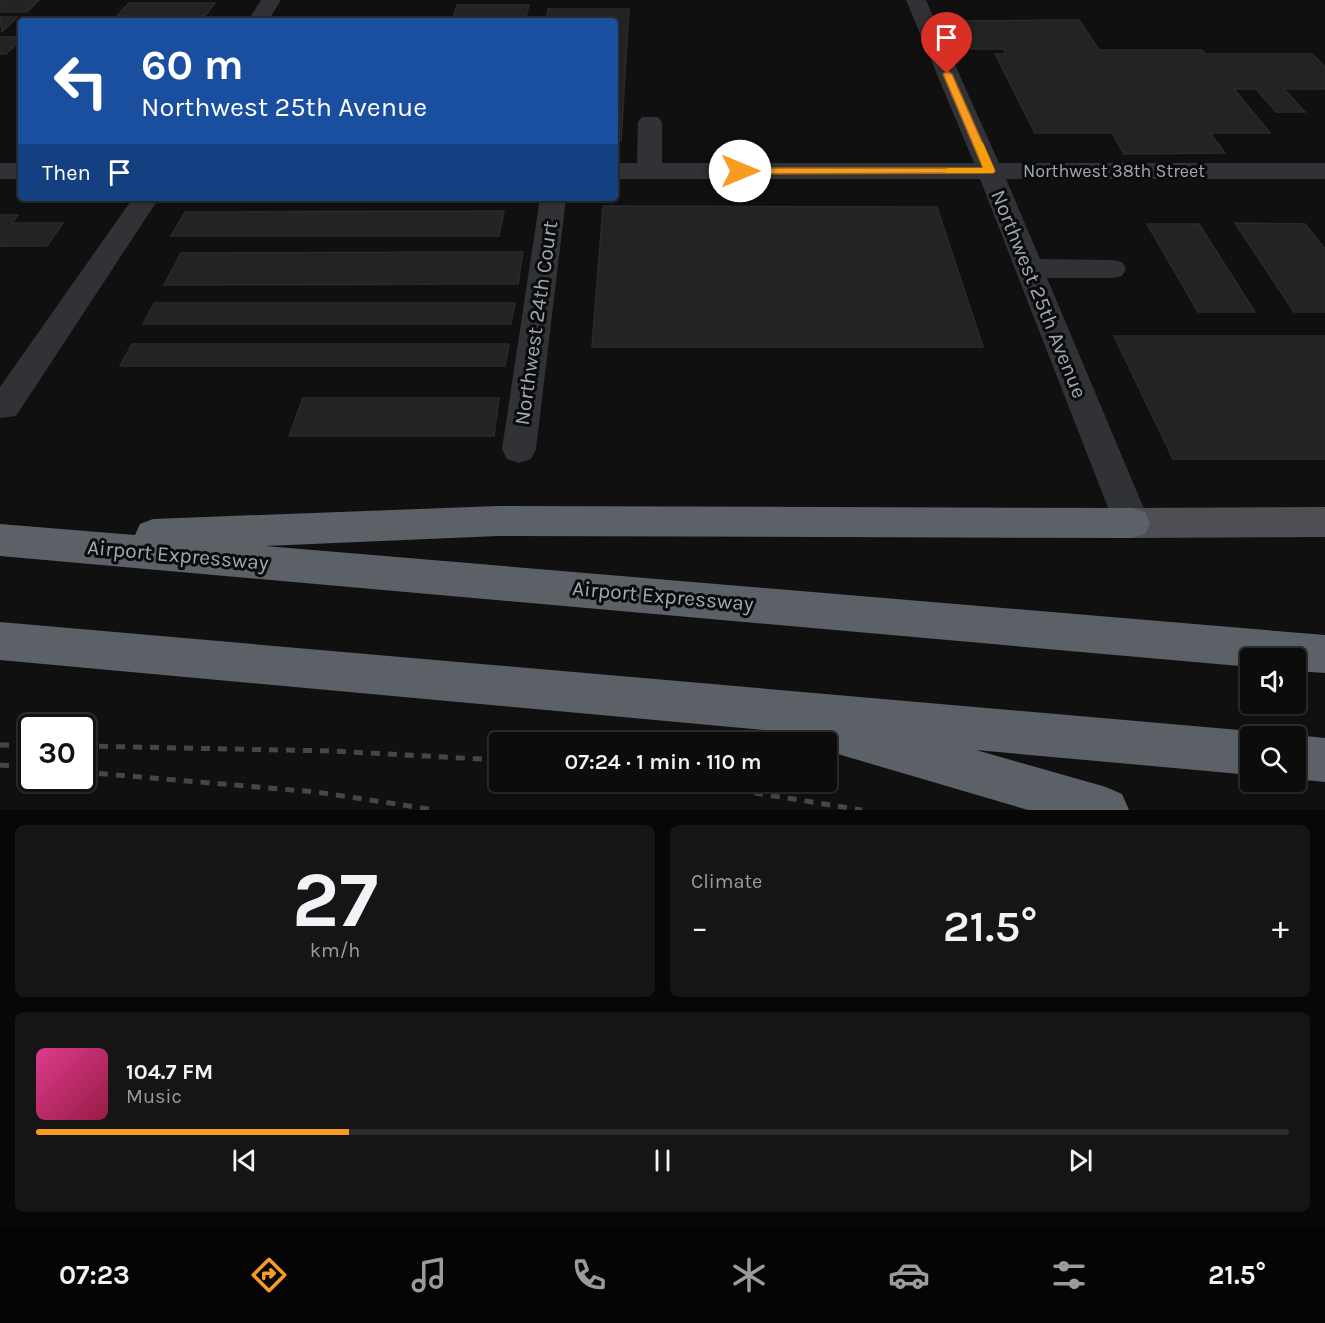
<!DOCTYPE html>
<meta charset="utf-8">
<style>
body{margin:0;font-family:Karla,sans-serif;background:#151516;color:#f1f3f6;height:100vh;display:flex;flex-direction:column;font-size:22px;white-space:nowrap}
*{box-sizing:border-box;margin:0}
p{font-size:20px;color:#9a9b9d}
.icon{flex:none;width:33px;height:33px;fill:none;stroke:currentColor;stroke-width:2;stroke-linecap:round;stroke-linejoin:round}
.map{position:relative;height:810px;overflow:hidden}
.details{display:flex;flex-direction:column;gap:15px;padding:15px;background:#070707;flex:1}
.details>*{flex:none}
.hud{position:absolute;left:18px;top:18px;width:600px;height:183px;border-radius:6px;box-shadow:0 2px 4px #0004,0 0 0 2px #2c2c2e;background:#1a4fa0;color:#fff;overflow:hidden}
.buttons{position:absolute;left:1240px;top:648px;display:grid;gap:12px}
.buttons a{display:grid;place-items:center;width:66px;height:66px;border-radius:6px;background:#0c0c0d;box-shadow:0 2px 4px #0004,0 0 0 2px #2c2c2e;font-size:30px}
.speed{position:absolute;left:18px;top:714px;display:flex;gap:12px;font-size:30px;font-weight:700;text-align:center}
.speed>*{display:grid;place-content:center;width:78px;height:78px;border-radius:50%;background:#0c0c0d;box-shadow:0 2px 4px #0004,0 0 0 2px #2c2c2e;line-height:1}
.speed .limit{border:3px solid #111;border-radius:9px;background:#fff;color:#111}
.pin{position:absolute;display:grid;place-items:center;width:51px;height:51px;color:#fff;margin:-62px -26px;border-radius:50% 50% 50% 0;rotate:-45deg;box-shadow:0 0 6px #0007}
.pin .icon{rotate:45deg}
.me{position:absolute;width:66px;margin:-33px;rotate:90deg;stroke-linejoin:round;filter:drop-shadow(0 0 4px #0008)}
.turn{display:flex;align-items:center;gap:21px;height:126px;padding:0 24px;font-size:27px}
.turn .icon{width:78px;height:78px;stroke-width:2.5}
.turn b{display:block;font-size:42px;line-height:51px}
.then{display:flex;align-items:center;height:57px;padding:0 24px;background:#0003;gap:12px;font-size:22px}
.big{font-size:45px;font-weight:600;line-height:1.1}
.details .tile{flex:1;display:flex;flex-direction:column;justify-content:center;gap:9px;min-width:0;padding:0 21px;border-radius:9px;background:#151516}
.details .dial{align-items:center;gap:0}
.dial b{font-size:78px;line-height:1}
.song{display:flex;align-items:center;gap:18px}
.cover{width:72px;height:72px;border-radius:9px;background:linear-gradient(135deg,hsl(330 70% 55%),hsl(340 70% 35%))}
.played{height:6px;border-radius:3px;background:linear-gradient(90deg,#f89c21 25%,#2c2c2e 25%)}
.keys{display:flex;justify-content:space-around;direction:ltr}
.heat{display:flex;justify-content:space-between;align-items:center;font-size:33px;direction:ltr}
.details .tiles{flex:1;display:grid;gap:15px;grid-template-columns:1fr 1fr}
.tile:last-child{grid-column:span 2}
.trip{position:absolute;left:489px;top:732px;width:348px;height:60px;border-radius:6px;background:#0c0c0d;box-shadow:0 2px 4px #0004,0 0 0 2px #2c2c2e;font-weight:600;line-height:60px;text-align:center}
.tab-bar{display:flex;height:96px;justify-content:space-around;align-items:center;background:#050505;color:#9a9b9d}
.tab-bar .icon{width:42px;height:42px}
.tab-bar .current{color:#f89c21}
.tab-bar b{font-size:27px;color:#f1f3f6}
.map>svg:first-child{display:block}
.building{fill:#232325;stroke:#2a2a2d;stroke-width:1.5}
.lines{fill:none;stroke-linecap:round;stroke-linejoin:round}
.minor{fill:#313236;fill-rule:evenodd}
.major{fill:#4d4f55;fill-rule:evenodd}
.highway{fill:#5c6067;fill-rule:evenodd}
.rail{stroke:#44464b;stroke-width:5;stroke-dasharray:9 8;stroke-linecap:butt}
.route{fill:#f89c21;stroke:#a16515;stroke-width:1.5}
.slow{fill:#f59e0b}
.labels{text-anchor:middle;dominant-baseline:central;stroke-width:6;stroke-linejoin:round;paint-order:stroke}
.far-street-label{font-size:18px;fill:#a0a8b3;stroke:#0b0b0c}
.street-label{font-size:21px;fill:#a0a8b3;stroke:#0b0b0c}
</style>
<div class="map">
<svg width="1325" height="810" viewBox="0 0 1325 810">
<rect width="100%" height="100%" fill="#101011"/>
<g class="building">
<polygon points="0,0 39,0 27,12 0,12"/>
<polygon points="129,3 215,3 205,16 117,16"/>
<polygon points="457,5 529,5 525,21 452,21"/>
<polygon points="548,9 629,9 621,141 615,141 615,21 546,21"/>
<polygon points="0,17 17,17 2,32"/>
<polygon points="1079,20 1099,50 1202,50 1205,54 1312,54 1325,67 1325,89 1284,89 1305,112 1276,112 1256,89 1234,89 1270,133 1210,133 1225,153 1124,154 1112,133 1035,133 995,54 1006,54 1003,49 970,49 957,21"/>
<polygon points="0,37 21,37 21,40 6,54 0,54"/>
<polygon points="603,206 937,207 983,347 592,347"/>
<polygon points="504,211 499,236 171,236 185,212"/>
<polygon points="0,215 18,215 12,223 63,223 47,246 0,246"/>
<polygon points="1235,223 1305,224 1325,249 1325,312 1294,312"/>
<polygon points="1147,224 1199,224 1255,312 1198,312"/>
<polygon points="523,252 518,284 164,285 181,253"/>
<polygon points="154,303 515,303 511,324 143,324"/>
<polygon points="1114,336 1325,336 1325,459 1173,459"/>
<polygon points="132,344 509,344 505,366 120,366"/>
<polygon points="303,398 499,398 494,436 289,436"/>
</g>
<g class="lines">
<g class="minor">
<polygon points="261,0 281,0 268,21 248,21"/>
<polygon points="906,0 926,0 999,163 1325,163 1325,179 1006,179 1040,259 1112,260 1122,262 1126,269 1122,276 1112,278 1047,278 1150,523 1145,534 1132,538 1119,534 1114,523 980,179 615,179 615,163 637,163 638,122 642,117 658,117 662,122 662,163 974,163"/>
<rect x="0" y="163" width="21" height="16"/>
<polygon points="133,198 159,198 16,416 0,418 0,387"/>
<polygon points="540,198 566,198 536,449 531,459 519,463 507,459 502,449"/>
</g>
<polygon class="major" points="1325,507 1325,537 1132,538 1119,534 1114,523 1119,512 1132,508"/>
<g class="highway">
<polygon points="498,506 1132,508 1145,512 1150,523 1145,534 1132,538 498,536 265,546 1325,635 1325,673 1296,671 1296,658 1251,658 1251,667 0,556 0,524 135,535 140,524 153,519"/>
<polygon points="0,622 1251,731 1265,736 1251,736 1251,775 976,750 1106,787 1122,794 1129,810 1028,810 841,755 826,749 826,742 823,742 820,735 0,660"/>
<polygon points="1296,735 1325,738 1325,782 1296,779 1296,736 1292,736"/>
</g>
<g class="rail">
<polyline points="0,745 32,745"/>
<polyline points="82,746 331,751 500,760"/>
<polyline points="0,765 32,768"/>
<polyline points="82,772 316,792 436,810"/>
<polyline points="687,782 862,810"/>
</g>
</g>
<polygon class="route" points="947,71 952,74 995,171 993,173 740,174 735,171 740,168 983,168 943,74"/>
<polygon class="slow" points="974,141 983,143 995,171 993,173 945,173 945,169 949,168 983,168"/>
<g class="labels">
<g class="far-street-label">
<text x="1114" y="171">Northwest 38th Street</text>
</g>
<g class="street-label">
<text transform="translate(1039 294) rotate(68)">Northwest 25th Avenue</text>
<text transform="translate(536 323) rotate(-82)">Northwest 24th Court</text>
<text transform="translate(178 555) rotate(5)">Airport Expressway</text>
<text transform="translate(663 596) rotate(5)">Airport Expressway</text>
</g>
</g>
</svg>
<div class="buttons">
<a><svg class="icon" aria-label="sound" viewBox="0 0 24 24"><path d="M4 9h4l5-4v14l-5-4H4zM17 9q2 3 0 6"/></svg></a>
<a><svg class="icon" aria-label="search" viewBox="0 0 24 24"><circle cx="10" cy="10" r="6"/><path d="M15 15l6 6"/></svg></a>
</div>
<div class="speed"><div class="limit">30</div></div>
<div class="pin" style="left:947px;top:74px;background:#d93025"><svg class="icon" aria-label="arrive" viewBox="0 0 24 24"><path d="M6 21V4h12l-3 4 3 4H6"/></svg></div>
<svg class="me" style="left:740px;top:171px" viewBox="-20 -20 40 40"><circle r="19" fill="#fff"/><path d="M0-13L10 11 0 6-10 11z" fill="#f89c21"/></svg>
<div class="trip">07:24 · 1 min · 110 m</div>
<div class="hud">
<div class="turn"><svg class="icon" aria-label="left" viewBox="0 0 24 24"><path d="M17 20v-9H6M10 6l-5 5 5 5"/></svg><div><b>60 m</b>Northwest 25th Avenue</div></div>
<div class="then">Then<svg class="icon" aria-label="arrive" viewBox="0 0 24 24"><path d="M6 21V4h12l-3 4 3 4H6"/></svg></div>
</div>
</div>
<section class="details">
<div class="tiles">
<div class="tile dial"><b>27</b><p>km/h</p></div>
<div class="tile"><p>Climate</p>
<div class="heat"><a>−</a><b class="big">21.5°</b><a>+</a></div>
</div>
<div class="tile">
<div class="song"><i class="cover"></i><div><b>104.7 FM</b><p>Music</p></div></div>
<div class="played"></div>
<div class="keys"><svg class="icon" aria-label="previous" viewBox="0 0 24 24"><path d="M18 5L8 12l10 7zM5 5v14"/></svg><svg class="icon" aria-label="pause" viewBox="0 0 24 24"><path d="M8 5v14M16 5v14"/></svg><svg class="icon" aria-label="next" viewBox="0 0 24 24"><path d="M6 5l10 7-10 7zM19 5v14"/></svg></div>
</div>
</div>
</section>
<nav class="tab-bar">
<b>07:23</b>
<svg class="icon current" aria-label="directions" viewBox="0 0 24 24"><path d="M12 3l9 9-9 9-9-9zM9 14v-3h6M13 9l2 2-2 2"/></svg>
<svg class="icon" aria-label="music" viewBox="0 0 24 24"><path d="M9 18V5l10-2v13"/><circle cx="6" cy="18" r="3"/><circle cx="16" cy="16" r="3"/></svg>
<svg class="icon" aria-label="phone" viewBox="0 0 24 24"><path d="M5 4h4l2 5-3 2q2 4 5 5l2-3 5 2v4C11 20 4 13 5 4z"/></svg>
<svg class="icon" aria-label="climate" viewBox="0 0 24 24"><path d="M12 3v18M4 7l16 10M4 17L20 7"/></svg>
<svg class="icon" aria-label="car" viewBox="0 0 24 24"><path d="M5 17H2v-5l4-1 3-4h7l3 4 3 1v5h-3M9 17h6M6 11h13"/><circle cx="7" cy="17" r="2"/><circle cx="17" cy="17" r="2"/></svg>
<svg class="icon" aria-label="filters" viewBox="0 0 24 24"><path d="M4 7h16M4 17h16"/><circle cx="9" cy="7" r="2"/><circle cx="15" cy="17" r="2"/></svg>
<b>21.5°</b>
</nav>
